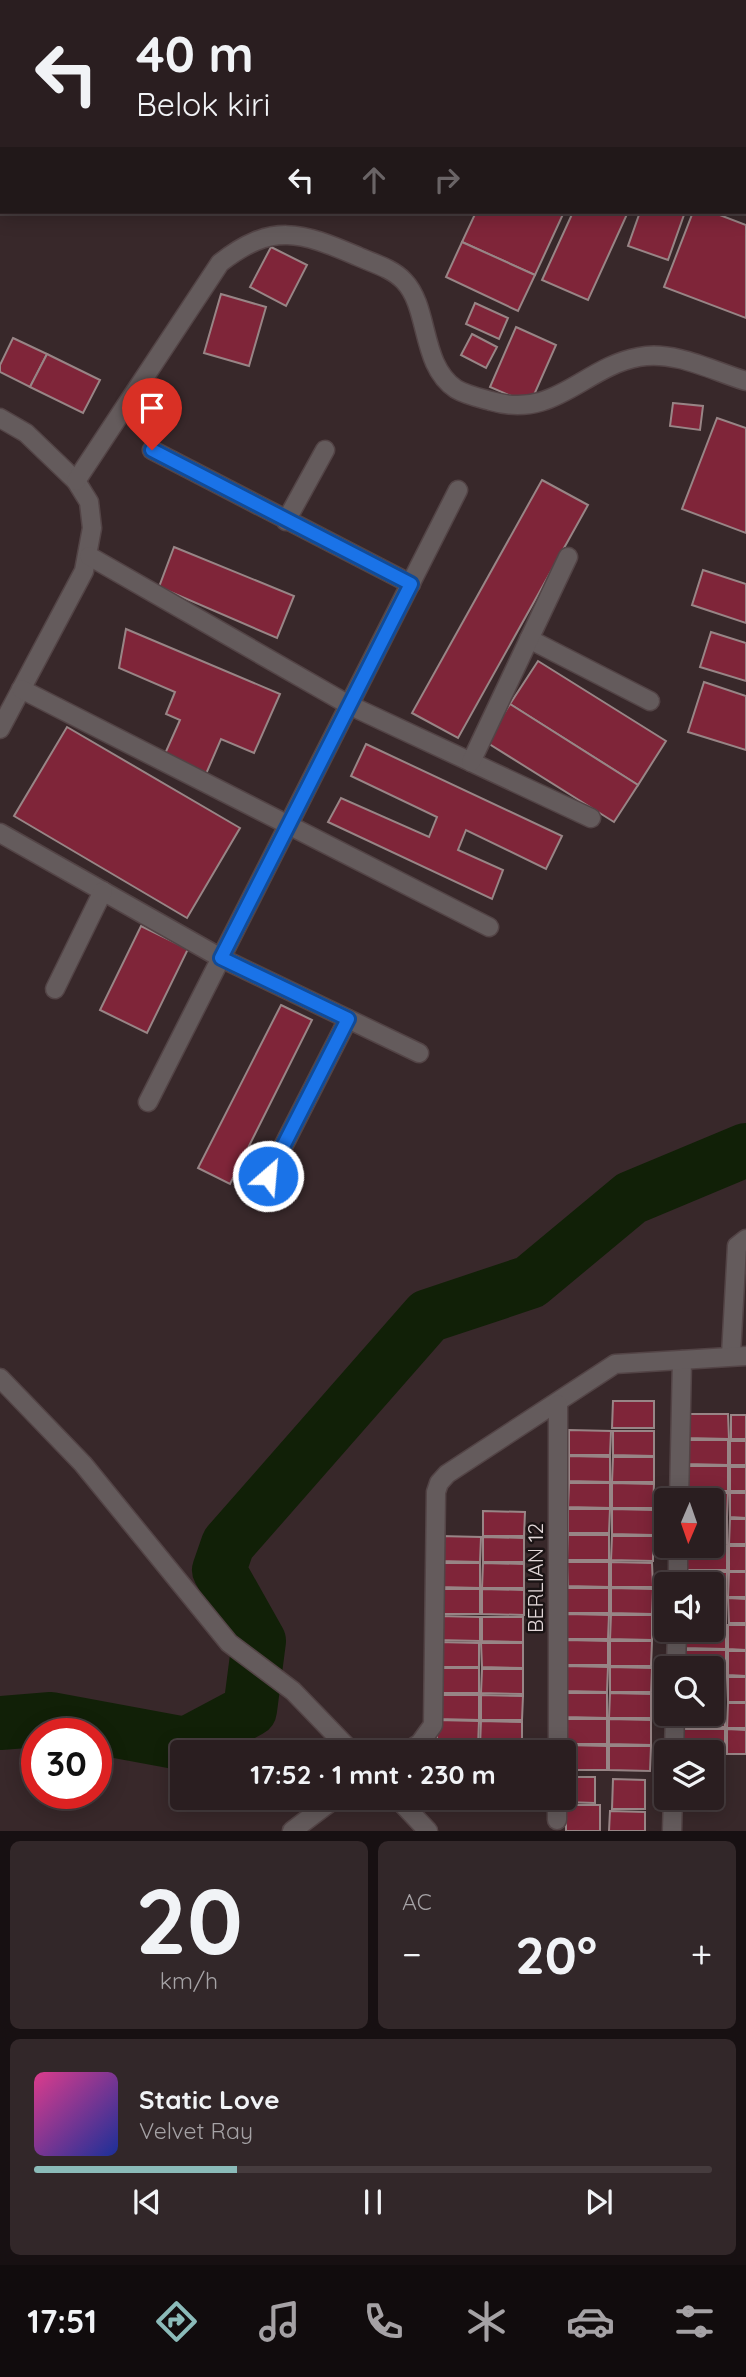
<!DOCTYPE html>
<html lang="id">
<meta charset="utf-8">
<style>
body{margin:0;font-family:Quicksand,sans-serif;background:#322729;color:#f1f3f6;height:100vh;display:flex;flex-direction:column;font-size:26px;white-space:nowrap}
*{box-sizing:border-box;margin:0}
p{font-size:23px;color:#a5a2a5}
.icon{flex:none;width:38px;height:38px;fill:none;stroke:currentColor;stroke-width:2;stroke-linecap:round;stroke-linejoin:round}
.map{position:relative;height:1831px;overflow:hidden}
.side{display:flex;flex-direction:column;gap:10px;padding:10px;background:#171012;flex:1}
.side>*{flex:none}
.banner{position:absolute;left:0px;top:0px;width:747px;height:214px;box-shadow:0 4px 18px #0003,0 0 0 2px #463c3e;background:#2a1e20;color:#f1f3f6;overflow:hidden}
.needle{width:46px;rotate:182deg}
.controls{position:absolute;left:654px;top:1488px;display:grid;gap:14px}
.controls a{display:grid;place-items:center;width:70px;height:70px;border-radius:7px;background:#2a1e20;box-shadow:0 4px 18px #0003,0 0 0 2px #463c3e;font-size:35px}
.speed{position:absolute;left:21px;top:1718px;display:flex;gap:14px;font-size:35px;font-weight:700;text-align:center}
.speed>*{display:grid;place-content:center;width:91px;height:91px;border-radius:50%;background:#2a1e20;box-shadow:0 4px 18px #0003,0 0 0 2px #463c3e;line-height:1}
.speed .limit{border:10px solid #d22;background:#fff;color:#111}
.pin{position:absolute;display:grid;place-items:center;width:60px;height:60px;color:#fff;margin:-72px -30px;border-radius:50% 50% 50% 0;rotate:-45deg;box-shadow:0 0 7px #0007}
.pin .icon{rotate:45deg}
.me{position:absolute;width:77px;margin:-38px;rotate:27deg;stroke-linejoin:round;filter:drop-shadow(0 0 5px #0008)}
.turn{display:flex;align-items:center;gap:24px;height:147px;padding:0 21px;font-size:32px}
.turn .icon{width:91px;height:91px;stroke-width:2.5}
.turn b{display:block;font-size:49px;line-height:60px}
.lanes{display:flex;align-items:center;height:66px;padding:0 21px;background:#0003;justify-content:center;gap:35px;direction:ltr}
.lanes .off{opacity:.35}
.big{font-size:52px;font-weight:800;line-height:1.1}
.side .widget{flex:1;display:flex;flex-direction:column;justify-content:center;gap:10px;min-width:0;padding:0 24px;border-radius:10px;background:#322729}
.side .dial{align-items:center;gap:0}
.dial b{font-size:91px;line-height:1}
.song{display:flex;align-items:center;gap:21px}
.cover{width:84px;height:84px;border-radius:10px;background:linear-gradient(135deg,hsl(330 70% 55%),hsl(230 70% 35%))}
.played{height:7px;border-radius:4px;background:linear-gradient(90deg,#8bbbb9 30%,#463c3e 30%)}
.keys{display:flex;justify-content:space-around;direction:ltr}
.heat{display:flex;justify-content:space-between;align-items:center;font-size:38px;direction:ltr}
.side .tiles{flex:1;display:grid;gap:10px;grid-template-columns:1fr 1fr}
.widget:last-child{grid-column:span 2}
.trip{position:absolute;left:170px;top:1740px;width:406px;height:70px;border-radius:7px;background:#2a1e20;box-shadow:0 4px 18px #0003,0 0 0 2px #463c3e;font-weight:800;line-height:70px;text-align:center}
.menu{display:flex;height:112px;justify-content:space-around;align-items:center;background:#110c0d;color:#a5a2a5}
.menu .icon{width:49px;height:49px}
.menu .selected{color:#8bbbb9}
.menu b{font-size:32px;color:#f1f3f6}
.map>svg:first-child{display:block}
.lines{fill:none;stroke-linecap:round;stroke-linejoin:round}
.river{stroke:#112007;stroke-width:54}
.building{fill:#7f2539;stroke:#988586;stroke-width:2}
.minor-casing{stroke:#534446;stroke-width:21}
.minor{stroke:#645b5c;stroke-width:18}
.route-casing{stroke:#114b97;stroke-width:18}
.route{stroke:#1a73e8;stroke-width:12}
.labels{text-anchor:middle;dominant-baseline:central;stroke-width:5;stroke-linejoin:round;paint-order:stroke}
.street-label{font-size:21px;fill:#e2d7d8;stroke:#1a1314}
</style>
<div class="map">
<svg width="746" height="1831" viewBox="0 0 746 1831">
<rect width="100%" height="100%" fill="#38282a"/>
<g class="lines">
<polyline class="river" points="0,1723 51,1719 186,1744 250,1710 259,1641 219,1570 228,1544 428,1316 530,1282 631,1198 746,1150"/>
</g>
<g class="building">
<polygon points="476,212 564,212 535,275 462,242"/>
<polygon points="573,212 628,212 588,300 542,280"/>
<polygon points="640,212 685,212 668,260 628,246"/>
<polygon points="693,212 712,212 746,225 746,318 664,287"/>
<polygon points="462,242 535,275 518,311 446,277"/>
<polygon points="271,247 307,265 286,306 250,287"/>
<polygon points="221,294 266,307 249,366 204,353"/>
<polygon points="475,303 508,318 499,339 466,324"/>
<polygon points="516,327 556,345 530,404 490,387"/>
<polygon points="472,334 497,347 486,368 461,355"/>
<polygon points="13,338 47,354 30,387 0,372 0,365"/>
<polygon points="47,354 100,380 83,413 30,387"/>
<polygon points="673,403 703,406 700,430 670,426"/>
<polygon points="717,418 746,428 746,533 682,509"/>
<polygon points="542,480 588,505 458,738 412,713"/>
<polygon points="174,547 294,596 277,638 159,587"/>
<polygon points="703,570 746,584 746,623 692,605"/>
<polygon points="126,629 280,694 254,753 221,739 206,774 164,756 180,720 166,714 175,692 119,668"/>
<polygon points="711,632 746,643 746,681 700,667"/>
<polygon points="538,661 666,741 638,785 510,704"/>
<polygon points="704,682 746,696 746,750 688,732"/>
<polygon points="510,704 638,785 614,822 486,742"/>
<polygon points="67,727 240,828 187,918 14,816"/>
<polygon points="366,744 562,836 546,869 466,830 458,850 503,870 492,899 328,822 341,798 429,837 437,817 351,776"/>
<polygon points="141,926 188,949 147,1033 100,1010"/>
<polygon points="281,1005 312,1020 230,1184 198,1168"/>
<polygon points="613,1401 654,1401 654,1428 612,1428"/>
<polygon points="687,1414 728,1414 729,1439 687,1438"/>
<rect x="731" y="1415" width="15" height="24"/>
<polygon points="569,1430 611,1431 610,1455 569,1455"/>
<polygon points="613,1431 654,1431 654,1456 613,1455"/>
<polygon points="687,1440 728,1440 728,1465 687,1464"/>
<rect x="730" y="1441" width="16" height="24"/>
<polygon points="569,1456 610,1457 610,1482 569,1481"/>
<polygon points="613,1457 654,1457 654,1482 612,1482"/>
<polygon points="687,1466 728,1466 728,1491 686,1491"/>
<rect x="730" y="1467" width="16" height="24"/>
<polygon points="569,1483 610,1483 610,1508 568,1507"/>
<polygon points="612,1483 654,1484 653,1508 612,1508"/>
<polygon points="686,1492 728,1493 727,1517 712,1517 712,1500 686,1500"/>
<polygon points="730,1493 746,1493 746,1518 730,1517"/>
<polygon points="568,1509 610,1509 609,1533 568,1533"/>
<polygon points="612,1509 653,1510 653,1535 612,1534"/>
<polygon points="483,1511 525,1512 524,1536 483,1536"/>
<polygon points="712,1519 727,1519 727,1544 712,1543"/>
<polygon points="730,1519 746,1519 746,1544 729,1544"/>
<polygon points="568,1535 609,1535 609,1560 567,1560"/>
<polygon points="439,1536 481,1537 480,1562 439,1561"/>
<polygon points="612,1536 653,1536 653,1561 611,1560"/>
<polygon points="483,1537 524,1538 524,1562 483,1562"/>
<polygon points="686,1546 727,1546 727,1570 685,1570"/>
<rect x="729" y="1546" width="17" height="25"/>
<polygon points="567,1562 609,1562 609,1587 568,1586"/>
<polygon points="611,1562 652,1563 653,1587 611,1587"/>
<polygon points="439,1563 480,1563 480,1588 439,1587"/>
<polygon points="483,1563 524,1564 524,1588 482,1588"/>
<polygon points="685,1572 727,1572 726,1597 712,1597 712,1584 685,1584"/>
<polygon points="729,1572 746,1572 746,1597 728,1597"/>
<rect x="567" y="1588" width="42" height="25"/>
<polygon points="611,1588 653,1589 652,1614 611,1613"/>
<polygon points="439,1589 480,1589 480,1614 438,1614"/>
<polygon points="482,1589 524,1590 524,1615 482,1614"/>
<polygon points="712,1598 726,1598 726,1623 712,1622"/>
<polygon points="728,1598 746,1599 746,1623 729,1623"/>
<polygon points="567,1614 609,1615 608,1639 567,1639"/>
<polygon points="611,1615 652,1615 652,1640 610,1639"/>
<polygon points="438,1616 480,1617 480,1641 438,1640"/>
<polygon points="482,1617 523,1617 523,1642 482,1641"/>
<polygon points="712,1624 726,1625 726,1649 685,1648 685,1629 712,1629"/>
<polygon points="728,1625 746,1625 746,1650 728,1649"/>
<polygon points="567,1640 608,1641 608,1665 566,1665"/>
<polygon points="610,1641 652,1641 651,1666 610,1666"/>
<polygon points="438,1642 479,1643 479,1667 438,1667"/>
<polygon points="481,1643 523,1643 523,1668 482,1667"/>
<polygon points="685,1650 726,1650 726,1675 712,1675 712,1668 684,1668"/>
<polygon points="728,1651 746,1651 746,1676 728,1675"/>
<polygon points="566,1666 608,1667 607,1692 566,1691"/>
<polygon points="610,1667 652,1668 651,1692 610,1692"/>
<polygon points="438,1668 479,1668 479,1693 437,1693"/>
<polygon points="482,1669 523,1669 523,1694 481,1693"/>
<polygon points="712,1677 726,1677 725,1702 712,1702"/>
<rect x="728" y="1677" width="18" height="25"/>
<polygon points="566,1693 607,1693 607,1718 566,1717"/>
<polygon points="610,1693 651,1694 651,1718 609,1718"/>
<polygon points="438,1695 479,1695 479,1720 437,1719"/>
<polygon points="481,1695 523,1696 522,1720 481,1720"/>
<polygon points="712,1703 725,1703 725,1727 683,1727 684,1713 712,1713"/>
<polygon points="728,1703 746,1703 746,1728 727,1728"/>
<rect x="566" y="1719" width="41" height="25"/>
<polygon points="609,1719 651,1720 651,1745 609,1744"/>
<polygon points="437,1720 479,1721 478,1746 437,1745"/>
<polygon points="481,1721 522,1722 522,1747 480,1746"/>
<polygon points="683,1729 725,1729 725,1754 683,1752"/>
<polygon points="727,1729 746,1730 746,1754 727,1754"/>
<polygon points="565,1745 607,1746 607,1770 565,1770"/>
<polygon points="609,1746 651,1746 650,1771 609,1770"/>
<polygon points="437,1747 478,1748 478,1752 437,1752"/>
<rect x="480" y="1748" width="42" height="4"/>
<polygon points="712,1757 725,1757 724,1784 712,1784"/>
<polygon points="564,1777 595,1777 595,1803 564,1802"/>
<polygon points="613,1779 645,1780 645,1809 612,1809"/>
<rect x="566" y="1805" width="34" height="26"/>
<polygon points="610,1811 645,1812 645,1831 609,1831"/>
</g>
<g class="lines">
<g class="minor-casing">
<g id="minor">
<polyline points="0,418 26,433 76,481 89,502 92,528 84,571 0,729"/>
<polyline points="152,450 411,584"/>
<path d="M76,481L220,263C272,222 301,232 357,256C372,263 392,268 404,281C430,308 420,365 456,389C466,395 480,398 491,401C555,420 583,367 639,357C674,350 713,371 746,381"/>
<polyline points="286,521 325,450"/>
<polyline points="89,556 349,705 591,818"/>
<polyline points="529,639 650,701"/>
<polyline points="21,689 489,927"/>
<polyline points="471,762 568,557"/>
<polyline points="0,833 221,958 419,1053"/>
<polyline points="55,989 103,891"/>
<polyline points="148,1102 458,490"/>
<polyline points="268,1176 348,1019"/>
<polyline points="731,1355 737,1246 746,1239"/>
<polyline points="0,1378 83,1464 229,1643 293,1691 352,1752"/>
<polyline points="679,1500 682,1360"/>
<polyline points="678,1584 678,1545"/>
<polyline points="676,1668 677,1629"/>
<polyline points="406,1752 420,1743 433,1725 436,1492 439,1483 447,1474 615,1364 746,1356"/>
<polyline points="558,1752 558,1404"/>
<polyline points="674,1752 675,1713"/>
<polyline points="396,1797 428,1831"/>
<polyline points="557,1820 557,1797"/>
<polyline points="292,1831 337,1797"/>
<polyline points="672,1831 673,1797"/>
</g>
</g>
<use href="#minor" class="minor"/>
</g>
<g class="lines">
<g class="route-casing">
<polyline id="route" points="152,450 411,584 221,958 348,1019 268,1176"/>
</g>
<use href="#route" class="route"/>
</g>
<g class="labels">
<g class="street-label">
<text transform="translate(535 1578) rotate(-90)">BERLIAN 12</text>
</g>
</g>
</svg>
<div class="controls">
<a><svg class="needle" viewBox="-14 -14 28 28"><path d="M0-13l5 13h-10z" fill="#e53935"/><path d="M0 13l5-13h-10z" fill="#a5a2a5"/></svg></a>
<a><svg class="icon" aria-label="sound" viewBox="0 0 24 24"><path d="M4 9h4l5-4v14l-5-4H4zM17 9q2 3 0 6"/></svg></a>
<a><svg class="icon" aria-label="search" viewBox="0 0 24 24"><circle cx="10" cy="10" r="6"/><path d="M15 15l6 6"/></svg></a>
<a><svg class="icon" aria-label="layers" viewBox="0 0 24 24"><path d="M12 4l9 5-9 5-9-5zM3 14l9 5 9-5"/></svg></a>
</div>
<div class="speed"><div class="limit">30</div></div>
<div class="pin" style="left:152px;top:450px;background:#d93025"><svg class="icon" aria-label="arrive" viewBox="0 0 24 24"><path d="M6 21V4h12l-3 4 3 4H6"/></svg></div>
<svg class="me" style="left:268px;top:1176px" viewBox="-20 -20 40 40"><circle r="17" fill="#1a73e8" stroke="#fff" stroke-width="3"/><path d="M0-11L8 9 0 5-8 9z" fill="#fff"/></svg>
<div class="trip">17:52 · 1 mnt · 230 m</div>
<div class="banner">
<div class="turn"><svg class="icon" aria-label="left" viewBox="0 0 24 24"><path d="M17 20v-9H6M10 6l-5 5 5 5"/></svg><div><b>40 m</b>Belok kiri</div></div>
<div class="lanes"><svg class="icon" aria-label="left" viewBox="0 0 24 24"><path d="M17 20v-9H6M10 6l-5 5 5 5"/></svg><svg class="icon off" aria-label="ahead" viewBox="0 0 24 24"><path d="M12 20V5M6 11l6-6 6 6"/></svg><svg class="icon off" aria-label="right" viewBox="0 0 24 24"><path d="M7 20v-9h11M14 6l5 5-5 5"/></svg></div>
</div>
</div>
<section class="side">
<div class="tiles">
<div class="widget dial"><b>20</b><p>km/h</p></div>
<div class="widget"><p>AC</p>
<div class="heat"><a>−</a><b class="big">20°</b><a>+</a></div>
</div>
<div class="widget">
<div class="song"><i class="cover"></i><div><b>Static Love</b><p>Velvet Ray</p></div></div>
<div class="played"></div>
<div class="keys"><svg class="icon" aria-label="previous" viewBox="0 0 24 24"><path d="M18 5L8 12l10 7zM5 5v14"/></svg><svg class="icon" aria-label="pause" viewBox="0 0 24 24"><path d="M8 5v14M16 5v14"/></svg><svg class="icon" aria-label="next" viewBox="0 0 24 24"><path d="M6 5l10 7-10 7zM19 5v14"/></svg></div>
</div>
</div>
</section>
<nav class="menu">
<b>17:51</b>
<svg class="icon selected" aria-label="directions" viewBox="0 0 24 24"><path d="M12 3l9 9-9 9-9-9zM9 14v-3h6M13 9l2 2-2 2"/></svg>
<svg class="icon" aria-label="music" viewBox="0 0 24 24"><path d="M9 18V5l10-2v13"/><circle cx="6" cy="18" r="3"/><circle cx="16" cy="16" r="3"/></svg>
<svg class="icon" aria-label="phone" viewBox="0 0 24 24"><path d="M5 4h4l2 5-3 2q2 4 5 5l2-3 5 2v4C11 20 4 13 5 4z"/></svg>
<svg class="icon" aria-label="climate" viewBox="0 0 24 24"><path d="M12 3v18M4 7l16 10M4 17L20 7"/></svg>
<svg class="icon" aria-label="car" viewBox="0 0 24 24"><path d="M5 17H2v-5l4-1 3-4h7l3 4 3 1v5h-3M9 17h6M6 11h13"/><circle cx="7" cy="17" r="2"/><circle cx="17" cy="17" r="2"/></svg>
<svg class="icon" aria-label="filters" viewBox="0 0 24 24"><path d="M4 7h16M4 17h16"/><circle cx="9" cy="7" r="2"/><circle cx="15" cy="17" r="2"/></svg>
</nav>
